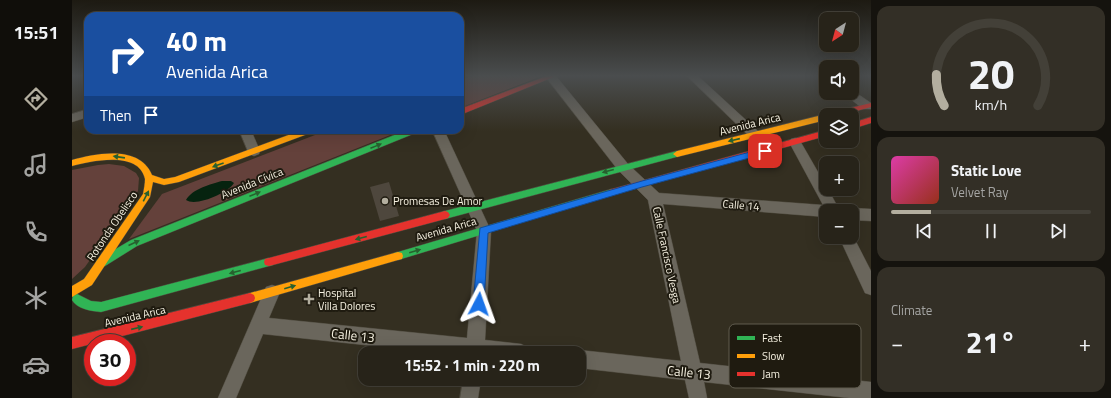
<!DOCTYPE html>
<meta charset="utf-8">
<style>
body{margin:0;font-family:"Titillium Web",sans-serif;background:#332f26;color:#f1f3f6;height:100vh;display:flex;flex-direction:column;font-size:15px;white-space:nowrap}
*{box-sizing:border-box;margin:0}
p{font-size:13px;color:#a4a4a2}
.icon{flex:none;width:22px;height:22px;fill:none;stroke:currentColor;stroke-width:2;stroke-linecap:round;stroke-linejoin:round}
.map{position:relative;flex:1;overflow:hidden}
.drawer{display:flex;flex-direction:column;gap:6px;padding:6px;background:#15130e;width:240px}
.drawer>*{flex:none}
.hud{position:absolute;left:12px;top:12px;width:380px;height:122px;border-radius:12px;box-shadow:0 4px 16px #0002,0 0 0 1px #434038;background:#1a4fa0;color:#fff;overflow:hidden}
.needle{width:26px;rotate:216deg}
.tools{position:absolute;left:747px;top:12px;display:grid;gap:8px}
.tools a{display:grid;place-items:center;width:40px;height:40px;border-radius:8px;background:#272319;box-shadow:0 4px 16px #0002,0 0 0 1px #434038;font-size:20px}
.speed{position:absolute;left:12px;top:334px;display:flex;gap:8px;font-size:20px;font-weight:700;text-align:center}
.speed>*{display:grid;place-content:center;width:52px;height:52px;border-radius:50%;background:#272319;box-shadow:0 4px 16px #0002,0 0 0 1px #434038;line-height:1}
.speed .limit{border:6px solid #d22;background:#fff;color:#111}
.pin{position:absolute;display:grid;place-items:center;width:34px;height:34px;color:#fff;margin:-17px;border-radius:8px;box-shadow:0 2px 6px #0006}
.me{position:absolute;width:44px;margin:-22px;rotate:4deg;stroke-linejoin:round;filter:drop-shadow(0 0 3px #0008)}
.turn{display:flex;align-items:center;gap:14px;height:84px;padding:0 16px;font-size:18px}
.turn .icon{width:52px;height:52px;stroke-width:2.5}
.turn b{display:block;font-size:28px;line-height:34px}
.then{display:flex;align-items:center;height:38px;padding:0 16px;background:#0003;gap:8px;font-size:15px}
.big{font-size:30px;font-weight:700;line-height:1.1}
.drawer .card{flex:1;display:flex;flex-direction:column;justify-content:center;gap:6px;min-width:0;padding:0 14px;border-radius:12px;background:#332f26}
.drawer .dial{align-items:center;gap:0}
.dial svg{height:104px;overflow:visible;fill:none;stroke:#434038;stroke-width:7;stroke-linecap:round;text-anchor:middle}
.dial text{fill:#f1f3f6;stroke:none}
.song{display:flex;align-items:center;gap:12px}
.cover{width:48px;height:48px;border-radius:6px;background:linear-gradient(135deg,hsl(320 70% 55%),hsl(10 70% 35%))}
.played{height:4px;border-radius:2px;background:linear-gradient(90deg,#b3ae9f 20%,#434038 20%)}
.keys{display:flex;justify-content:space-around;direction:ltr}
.heat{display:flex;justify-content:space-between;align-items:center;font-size:22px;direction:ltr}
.trip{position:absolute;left:286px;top:346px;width:228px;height:40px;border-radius:12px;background:#272319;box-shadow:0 4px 16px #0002,0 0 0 1px #434038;font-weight:700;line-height:40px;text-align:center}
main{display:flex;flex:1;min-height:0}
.menu{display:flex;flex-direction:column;width:72px;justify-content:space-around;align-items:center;background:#100e0a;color:#a4a4a2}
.menu .icon{width:28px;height:28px}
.menu .selected{color:#b3ae9f}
.menu b{font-size:18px;color:#f1f3f6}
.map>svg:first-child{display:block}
.green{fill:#64413b}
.water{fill:#06230f}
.building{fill:#4e473d}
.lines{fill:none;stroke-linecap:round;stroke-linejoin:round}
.street-casing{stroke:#4f4b3f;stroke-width:1}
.fast-casing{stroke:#4f4b3f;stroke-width:1}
.slow-casing{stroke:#4f4b3f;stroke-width:1}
.jam-casing{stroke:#4f4b3f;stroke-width:1}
.street{fill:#6a665c;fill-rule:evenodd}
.fast{fill:#30b455;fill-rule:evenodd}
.slow{fill:#ff9f0a;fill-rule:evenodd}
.jam{fill:#e5322d;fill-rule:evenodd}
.oneway{fill:#27602f}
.route{fill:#1a73e8;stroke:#114b97}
.poi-dot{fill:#b3ae9f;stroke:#1f1b10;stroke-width:1.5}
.labels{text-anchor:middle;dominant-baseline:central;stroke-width:4;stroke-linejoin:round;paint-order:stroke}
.street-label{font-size:11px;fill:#f8f3e3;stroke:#1f1b10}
.poi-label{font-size:11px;fill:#f8f3e3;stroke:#1f1b10;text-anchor:start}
.near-street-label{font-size:13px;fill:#f8f3e3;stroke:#1f1b10}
.key{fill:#1f1b10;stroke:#605c4f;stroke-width:1}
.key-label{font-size:11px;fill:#f8f3e3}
</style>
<main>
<nav class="menu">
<b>15:51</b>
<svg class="icon selected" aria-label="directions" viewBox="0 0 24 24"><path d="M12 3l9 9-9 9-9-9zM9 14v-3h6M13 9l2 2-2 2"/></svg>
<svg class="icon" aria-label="music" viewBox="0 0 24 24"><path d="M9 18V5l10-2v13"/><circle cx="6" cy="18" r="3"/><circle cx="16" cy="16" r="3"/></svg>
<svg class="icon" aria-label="phone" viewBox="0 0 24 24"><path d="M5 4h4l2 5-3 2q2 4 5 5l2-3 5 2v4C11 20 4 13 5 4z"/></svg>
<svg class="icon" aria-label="climate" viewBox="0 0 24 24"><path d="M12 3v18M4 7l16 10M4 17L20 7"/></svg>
<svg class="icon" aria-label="car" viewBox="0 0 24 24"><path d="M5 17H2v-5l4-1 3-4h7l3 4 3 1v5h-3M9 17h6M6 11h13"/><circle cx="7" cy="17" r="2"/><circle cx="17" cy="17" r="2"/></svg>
</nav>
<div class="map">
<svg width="799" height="398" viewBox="0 0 799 398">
<rect width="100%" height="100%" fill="#342f21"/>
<g class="green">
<polygon points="400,76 470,76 388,108 388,80"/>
<polygon points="256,130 331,130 57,239 90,194"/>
<polygon points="37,164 52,166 64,173 67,178 66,191 13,267 0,279 0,170 26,165"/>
</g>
<path class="water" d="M150,181H159L162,183C156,193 124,207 114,200C120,189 139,184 150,181Z"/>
<polygon class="building" points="317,182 327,216 308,221 298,187"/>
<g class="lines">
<g class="street-casing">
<g id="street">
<polygon points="473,76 484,76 556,164 587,193 751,205 717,142 719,139 723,138 727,139 754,186 754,189 756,189 768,211 754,211 754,217 591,204 628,363 799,382 799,398 777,398 632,382 635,398 617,398 613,380 507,368 507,353 500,353 507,350 609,361 576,200 546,170"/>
<polygon points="615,76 626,76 687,132 689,135 687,138 683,139 679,138"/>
<polygon points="780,90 799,103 799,109 791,109 771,93 780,93"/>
<polygon points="16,109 16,117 0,122 0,114"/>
<polygon points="167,130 179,130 188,151 187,154 182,156 177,154"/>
<polygon points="360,130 372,130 419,231 413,340 449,344 455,347 458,353 367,353 191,334 164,398 146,398 194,287 200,285 206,287 208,292 197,318 395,338 405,231"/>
<polygon points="780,208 799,209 799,221 780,220 780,211 774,211"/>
<polygon points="780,234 799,271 799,295 793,293 767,237 780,237"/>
<polygon points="391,379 409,379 406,398 388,398"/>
</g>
</g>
<g class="fast-casing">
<g id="fast">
<polygon points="335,130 347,130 346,132 65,246 33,266 29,267 25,266 24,263 25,260 59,240"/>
<polygon points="605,151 609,154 608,156 373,219 370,218 368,215 370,212 373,211"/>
<polygon points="540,189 543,190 544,192 543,194 326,260 322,259 321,256 322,253 326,252"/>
<path d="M197,258L201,259L202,262L201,265L197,266L29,312C19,311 5,309 0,300L1,296L5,294L19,301L29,302Z"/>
</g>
</g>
<g class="slow-casing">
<g id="slow">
<polygon points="754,114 756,115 754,115 754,120 605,157 601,154 605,151"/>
<path d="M230,130H242L241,132L107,182L92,185L81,182L78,197L20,285L0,297V286L12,279L71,194C72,189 73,183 73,179C67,150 19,161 0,166V160C25,153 68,145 80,175L92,179L103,177Z"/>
<polygon points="326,252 330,253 331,256 330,259 326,260 178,303 174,301 173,298 174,295 178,293"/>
</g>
</g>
<g class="jam-casing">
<g id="jam">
<polygon points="475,76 484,76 388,115 388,109"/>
<polygon points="799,103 799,107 770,115 756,115 757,113"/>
<polygon points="799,117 799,123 780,129 780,123"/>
<polygon points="754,130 754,136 540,195 537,194 536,192 537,190 540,189"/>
<polygon points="373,211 376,212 378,215 376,218 373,219 197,266 193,265 192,262 193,259 197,258"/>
<polygon points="178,293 182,295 183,298 182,301 178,303 0,349 0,337"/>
</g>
</g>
<use href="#street" class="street"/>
<use href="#fast" class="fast"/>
<use href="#slow" class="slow"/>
<use href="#jam" class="jam"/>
</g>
<defs><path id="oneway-solid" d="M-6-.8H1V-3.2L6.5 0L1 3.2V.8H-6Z"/></defs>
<g class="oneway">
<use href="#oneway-solid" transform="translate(662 140) rotate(167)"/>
<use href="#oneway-solid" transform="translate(304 146) rotate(-22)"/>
<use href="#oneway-solid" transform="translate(47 157) rotate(-172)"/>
<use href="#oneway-solid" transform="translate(146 165) rotate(160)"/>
<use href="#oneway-solid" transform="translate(536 171) rotate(165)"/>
<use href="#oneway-solid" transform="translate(183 194) rotate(-22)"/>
<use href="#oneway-solid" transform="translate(74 196) rotate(-63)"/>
<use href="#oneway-solid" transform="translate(289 238) rotate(165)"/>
<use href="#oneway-solid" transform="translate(62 243) rotate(-24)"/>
<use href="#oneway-solid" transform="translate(343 251) rotate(-16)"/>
<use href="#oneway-solid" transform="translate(163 272) rotate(165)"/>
<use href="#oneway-solid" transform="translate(218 287) rotate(-16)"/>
<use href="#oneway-solid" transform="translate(65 328) rotate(-13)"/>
</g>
<linearGradient id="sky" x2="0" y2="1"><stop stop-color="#1d1a12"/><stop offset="0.58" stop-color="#4a4d4e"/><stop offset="1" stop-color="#4a4d4e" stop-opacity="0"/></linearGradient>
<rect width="799" height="131" fill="url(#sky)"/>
<polygon class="route" points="693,148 696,149 697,151 696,153 570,187 416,233 412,304 410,308 407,309 403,308 401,304 408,228 570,181"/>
<g class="poi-dot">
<circle cx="313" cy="201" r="4"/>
<path d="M235 293h4v4h4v4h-4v4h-4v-4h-4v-4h4z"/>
</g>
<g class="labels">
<g class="street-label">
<text transform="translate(678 124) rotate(-14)">Avenida Arica</text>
<text transform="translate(180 183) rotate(-22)">Avenida Cívica</text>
<text transform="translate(669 205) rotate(5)">Calle 14</text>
<text transform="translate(40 226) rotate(-56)">Rotonda Obelisco</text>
<text transform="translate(374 229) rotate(-16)">Avenida Arica</text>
<text transform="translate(595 255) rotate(78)">Calle Francisco Vesga</text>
<text transform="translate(63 316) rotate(-13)">Avenida Arica</text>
</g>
<g class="poi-label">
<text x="321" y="201">Promesas De Amor</text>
<text x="246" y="293">Hospital<tspan x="246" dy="13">Villa Dolores</tspan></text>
</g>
<g class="near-street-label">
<text transform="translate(281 335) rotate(6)">Calle 13</text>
<text transform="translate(617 372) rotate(6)">Calle 13</text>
</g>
</g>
<rect x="657" y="324" width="132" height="64" rx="6" class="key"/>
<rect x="665" y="336" width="18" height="4" fill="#30b455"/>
<rect x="665" y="354" width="18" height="4" fill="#ff9f0a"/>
<rect x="665" y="372" width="18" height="4" fill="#e5322d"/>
<g class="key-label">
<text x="690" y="342">Fast</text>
<text x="690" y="360">Slow</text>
<text x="690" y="378">Jam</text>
</g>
</svg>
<div class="tools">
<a><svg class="needle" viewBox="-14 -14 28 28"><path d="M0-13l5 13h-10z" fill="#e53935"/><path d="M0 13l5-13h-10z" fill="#a4a4a2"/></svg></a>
<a><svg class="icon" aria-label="sound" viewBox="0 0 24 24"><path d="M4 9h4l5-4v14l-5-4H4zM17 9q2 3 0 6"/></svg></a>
<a><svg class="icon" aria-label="layers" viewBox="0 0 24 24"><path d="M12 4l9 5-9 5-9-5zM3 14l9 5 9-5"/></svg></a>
<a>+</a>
<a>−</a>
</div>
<div class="speed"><div class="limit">30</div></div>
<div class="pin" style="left:693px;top:151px;background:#d93025"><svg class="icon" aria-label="arrive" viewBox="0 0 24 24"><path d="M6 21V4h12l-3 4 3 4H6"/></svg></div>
<svg class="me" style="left:407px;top:304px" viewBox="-20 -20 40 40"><path d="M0-17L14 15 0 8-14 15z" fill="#1a73e8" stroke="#fff" stroke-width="4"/></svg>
<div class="trip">15:52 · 1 min · 220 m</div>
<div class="hud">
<div class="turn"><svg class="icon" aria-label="right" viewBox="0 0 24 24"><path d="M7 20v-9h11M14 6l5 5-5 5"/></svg><div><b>40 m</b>Avenida Arica</div></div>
<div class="then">Then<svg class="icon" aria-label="arrive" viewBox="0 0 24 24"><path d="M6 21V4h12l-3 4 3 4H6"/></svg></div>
</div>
</div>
<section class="drawer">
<div class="card dial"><svg viewBox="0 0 100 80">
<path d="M14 69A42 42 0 1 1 86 69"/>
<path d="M14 69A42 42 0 0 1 8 45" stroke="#b3ae9f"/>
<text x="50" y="56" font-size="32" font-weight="700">20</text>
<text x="50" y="72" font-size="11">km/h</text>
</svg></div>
<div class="card">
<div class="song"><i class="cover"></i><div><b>Static Love</b><p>Velvet Ray</p></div></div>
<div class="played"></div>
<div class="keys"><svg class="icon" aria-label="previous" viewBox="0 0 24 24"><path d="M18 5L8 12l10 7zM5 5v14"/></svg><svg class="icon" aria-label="pause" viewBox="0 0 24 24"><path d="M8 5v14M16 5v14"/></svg><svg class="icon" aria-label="next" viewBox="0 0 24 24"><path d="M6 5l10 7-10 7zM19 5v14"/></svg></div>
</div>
<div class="card"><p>Climate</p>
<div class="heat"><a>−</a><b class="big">21°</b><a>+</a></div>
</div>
</section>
</main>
